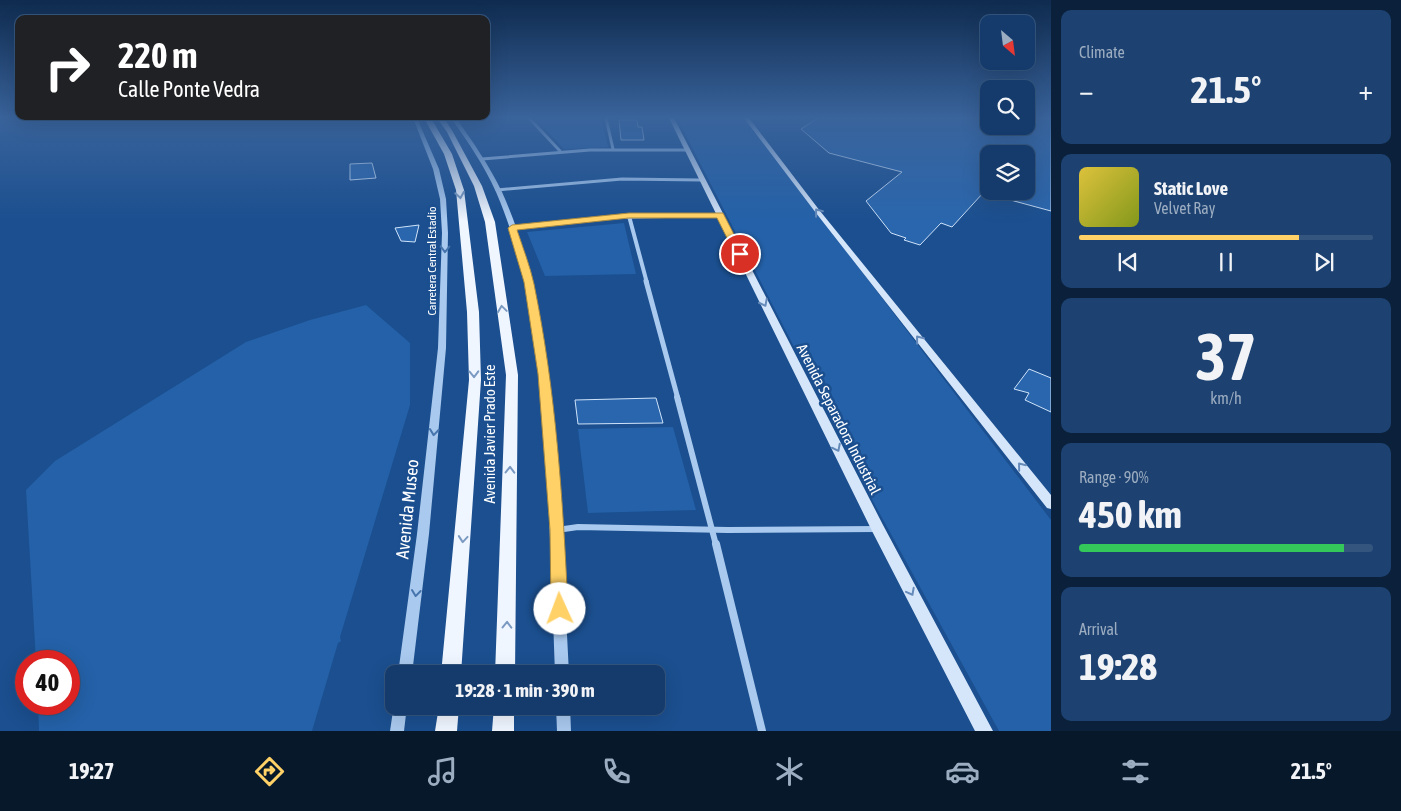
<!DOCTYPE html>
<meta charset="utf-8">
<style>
body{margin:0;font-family:"Asap Condensed",sans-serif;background:#1d4271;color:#f1f3f6;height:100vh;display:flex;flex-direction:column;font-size:19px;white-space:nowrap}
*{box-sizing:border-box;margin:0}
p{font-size:16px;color:#9dadc1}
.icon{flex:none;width:28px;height:28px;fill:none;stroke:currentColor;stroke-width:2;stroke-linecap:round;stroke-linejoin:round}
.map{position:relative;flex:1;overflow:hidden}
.side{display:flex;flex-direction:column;gap:10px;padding:10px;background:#0b203b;width:350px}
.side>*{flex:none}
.guide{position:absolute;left:15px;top:15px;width:475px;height:105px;border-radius:10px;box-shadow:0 5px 20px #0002,0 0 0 1px #33557e;background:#202124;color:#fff;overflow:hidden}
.needle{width:32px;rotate:152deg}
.tools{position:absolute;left:980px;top:15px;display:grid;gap:10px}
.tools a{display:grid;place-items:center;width:55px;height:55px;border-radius:10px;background:#143b6b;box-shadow:0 5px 20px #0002,0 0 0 1px #33557e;font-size:25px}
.speed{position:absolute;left:15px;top:650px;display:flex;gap:10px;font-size:25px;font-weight:700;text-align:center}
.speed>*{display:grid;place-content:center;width:65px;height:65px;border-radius:50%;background:#143b6b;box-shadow:0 5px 20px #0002,0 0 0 1px #33557e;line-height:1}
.speed .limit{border:8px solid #d22;background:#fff;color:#111}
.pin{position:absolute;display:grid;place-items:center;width:42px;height:42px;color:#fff;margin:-21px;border:2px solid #fff;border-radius:50%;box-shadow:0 1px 5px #0007}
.me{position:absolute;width:55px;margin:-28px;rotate:358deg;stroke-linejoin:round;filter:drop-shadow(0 0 4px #0008)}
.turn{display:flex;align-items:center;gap:18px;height:105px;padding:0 20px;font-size:22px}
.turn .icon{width:65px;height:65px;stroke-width:2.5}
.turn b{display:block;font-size:35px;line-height:42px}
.big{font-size:38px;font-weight:700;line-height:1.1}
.side .card{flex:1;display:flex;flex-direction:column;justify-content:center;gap:8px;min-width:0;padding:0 18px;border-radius:10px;background:#1d4271}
.side .dial{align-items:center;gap:0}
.dial b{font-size:65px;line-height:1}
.song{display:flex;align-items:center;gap:15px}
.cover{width:60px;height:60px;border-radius:8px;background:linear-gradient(135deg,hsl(50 70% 55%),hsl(70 70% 35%))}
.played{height:5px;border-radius:2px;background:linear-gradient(90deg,#ffd166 75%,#33557e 75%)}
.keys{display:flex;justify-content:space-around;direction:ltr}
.heat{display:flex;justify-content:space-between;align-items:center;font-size:28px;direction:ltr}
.charge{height:8px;border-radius:4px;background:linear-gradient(90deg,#34c759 90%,#33557e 0)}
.trip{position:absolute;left:385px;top:665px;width:280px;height:50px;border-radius:10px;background:#143b6b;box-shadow:0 5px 20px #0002,0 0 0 1px #33557e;font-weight:700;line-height:50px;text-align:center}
.tab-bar{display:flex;height:80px;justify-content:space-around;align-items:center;background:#08182b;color:#9dadc1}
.tab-bar .icon{width:35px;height:35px}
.tab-bar .current{color:#ffd166}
.tab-bar b{font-size:22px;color:#f1f3f6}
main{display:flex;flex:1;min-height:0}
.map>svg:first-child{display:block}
.green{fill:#2461a8}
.building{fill:#2a66ad;stroke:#cfe3fa}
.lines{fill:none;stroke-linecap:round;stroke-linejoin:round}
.minor-far4{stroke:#a9c9ee;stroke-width:3}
.minor-far3{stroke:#a9c9ee;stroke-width:4}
.minor-far2{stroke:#a9c9ee;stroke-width:5}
.minor-far1{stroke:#a9c9ee;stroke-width:6}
.minor{stroke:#a9c9ee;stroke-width:8}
.tertiary{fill:#a9c9ee;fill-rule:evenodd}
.secondary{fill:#d6e6fa;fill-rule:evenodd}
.primary{fill:#f0f6ff;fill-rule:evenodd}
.oneway{stroke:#7b9ac1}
.oneway2{stroke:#668bba}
.oneway3{stroke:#4674ac}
.route{fill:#ffd166;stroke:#a68842}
.labels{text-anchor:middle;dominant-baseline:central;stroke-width:5;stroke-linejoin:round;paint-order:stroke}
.far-street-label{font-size:12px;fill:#fff;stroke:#1b4f8f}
.street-label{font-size:15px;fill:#fff;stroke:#1b4f8f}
.near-street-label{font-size:18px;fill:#fff;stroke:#1b4f8f}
</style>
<main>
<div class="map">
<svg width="1051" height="731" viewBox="0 0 1051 731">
<rect width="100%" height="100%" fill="#1b4f8f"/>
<g class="green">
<polygon points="535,118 601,118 608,147 564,149"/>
<polygon points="677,118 745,118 1051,520 1051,731 999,731 875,505"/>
<polygon points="624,223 636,274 545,276 527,232"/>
<polygon points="366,305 410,343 410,405 340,637 341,641 338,643 312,731 39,731 38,704 69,704 69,661 36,661 26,490 55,461 246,342 310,320"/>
<polygon points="673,427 696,510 588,513 578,429"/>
</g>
<g class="building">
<polygon points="818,118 989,118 989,126 1026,126 1026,118 1051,118 1051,211 992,195 992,191 1026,191 1026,154 989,154 989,195 983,193 952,227 941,223 920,245 904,240 906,238 891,233 866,201 902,172 829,153 801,129"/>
<polygon points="619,120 637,120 638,127 642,127 644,140 621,140"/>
<polygon points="372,163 376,178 350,180 350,164"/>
<polygon points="419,225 415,242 401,241 395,228"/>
<polygon points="1029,369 1051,378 1051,412 1025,400 1029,393 1014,389"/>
<polygon points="656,398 663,423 578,424 575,400"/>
</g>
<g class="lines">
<g class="minor-far4">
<polyline points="529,118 560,151"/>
<polyline points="606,118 613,149"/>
<polyline points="482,159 590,150 687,150"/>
<polyline points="497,190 622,179 702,180"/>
</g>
<g class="minor-far3">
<polyline points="629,216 647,283"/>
<polyline points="512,228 611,217 720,215"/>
</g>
<polyline class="minor-far2" points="646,281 678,399"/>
<g class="minor-far1">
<polyline points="677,397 716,545"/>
<polyline points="557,530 578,527 728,530 878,529"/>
</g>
<polyline class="minor" points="716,544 762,731"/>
<g class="tertiary">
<polygon points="413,118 417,118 439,169 446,199 448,233 446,348 429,534 412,674 398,674 417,534 438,348 442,233 440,199 433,169"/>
<path d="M451,118H456C473,142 489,165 502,192C536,267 546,351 554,432C561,512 565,593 569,674H555C552,593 550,513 544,432C538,351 529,268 496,192C484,165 468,142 451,118Z"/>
<polygon points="394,704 394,706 407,706 404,731 390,731"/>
<polygon points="556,706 570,706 571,731 557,731"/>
</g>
<g class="secondary">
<polygon points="669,118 674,118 883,525 993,731 975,731 873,533"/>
<polygon points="744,118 749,118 820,211 1051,495 1051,509 1047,508 816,213"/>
</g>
<g class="primary">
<polygon points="424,118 431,118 452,154 464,190 479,312 481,380 461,674 441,674 469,380 467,312 456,190 444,154"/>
<polygon points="437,118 444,118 453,132 482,186 495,222 518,375 515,674 495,674 506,375 485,222 474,186 447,132"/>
<polygon points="439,706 459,706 457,731 435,731"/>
<polygon points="494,706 514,706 514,731 492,731"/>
</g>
</g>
<defs><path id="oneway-chevron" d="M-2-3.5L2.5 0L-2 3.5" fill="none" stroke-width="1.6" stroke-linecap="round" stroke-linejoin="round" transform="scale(1.25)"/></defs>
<g class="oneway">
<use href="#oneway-chevron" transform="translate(460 195) rotate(81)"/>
<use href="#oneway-chevron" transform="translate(502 309) rotate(-98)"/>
<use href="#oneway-chevron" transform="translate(474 374) rotate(89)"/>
<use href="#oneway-chevron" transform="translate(510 470) rotate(-89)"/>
<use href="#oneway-chevron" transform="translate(463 539) rotate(95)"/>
<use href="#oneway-chevron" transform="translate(507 625) rotate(-89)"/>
</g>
<g class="oneway2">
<use href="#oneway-chevron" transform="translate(818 212) rotate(-128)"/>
<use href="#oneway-chevron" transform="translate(764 303) rotate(63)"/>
<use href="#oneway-chevron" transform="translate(919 339) rotate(-129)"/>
<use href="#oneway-chevron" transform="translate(837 448) rotate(63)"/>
<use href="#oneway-chevron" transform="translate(1021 466) rotate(-129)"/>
<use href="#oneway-chevron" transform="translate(911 592) rotate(62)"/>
</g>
<g class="oneway3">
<use href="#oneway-chevron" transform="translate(445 249) rotate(91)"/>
<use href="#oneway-chevron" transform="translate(434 432) rotate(96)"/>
<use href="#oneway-chevron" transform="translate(416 593) rotate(97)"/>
</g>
<linearGradient id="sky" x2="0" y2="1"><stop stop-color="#0f2b4f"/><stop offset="0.53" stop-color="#39639b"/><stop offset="1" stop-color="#39639b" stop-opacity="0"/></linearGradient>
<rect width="1051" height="221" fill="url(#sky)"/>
<path class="route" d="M629,213H723L744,254L743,256H736L717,218H629L517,230C523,248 530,266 534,284C556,391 563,500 568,609L566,615L560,617L554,615L551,609L550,530L538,374L524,282L508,228L512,225Z"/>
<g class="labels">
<g class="far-street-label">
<text transform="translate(432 261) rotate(-90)">Carretera Central Estadio</text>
</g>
<g class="street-label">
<text transform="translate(839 419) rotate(63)">Avenida Separadora Industrial</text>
<text transform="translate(489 434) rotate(-90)">Avenida Javier Prado Este</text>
</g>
<g class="near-street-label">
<text transform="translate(407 509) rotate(-84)">Avenida Museo</text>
</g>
</g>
</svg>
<div class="tools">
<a><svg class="needle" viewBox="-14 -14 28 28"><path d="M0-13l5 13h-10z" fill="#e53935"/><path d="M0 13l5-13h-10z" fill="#9dadc1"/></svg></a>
<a><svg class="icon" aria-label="search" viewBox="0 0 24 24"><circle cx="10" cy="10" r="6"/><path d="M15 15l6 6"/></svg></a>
<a><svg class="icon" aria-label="layers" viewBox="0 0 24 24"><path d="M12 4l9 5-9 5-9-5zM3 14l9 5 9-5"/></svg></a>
</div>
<div class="speed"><div class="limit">40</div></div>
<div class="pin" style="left:740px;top:254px;background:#d93025"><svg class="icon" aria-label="arrive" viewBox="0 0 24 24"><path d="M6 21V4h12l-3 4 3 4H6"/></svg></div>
<svg class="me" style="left:560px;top:609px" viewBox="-20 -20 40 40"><circle r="19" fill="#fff"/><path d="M0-13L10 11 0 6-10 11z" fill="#ffd166"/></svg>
<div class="trip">19:28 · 1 min · 390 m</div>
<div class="guide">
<div class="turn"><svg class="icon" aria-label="right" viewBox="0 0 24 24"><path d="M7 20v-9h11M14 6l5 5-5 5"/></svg><div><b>220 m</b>Calle Ponte Vedra</div></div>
</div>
</div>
<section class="side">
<div class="card"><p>Climate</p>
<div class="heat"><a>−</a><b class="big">21.5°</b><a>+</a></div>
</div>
<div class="card">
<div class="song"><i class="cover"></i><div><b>Static Love</b><p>Velvet Ray</p></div></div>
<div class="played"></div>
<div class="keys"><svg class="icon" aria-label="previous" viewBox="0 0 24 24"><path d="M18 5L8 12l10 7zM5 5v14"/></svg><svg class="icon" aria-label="pause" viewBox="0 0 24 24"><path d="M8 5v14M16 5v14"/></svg><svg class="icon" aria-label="next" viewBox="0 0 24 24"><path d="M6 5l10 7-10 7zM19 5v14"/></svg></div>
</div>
<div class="card dial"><b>37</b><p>km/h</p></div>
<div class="card"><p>Range · 90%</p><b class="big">450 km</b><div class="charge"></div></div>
<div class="card"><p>Arrival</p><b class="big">19:28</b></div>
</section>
</main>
<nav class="tab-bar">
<b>19:27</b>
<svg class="icon current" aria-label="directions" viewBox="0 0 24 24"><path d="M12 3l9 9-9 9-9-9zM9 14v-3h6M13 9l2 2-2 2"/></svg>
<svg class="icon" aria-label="music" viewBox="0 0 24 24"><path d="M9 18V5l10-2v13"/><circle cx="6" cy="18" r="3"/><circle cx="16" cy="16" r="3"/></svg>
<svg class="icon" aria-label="phone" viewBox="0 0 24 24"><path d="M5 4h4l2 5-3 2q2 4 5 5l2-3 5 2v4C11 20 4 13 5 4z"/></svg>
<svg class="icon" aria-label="climate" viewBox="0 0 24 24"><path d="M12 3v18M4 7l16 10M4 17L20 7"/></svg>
<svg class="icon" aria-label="car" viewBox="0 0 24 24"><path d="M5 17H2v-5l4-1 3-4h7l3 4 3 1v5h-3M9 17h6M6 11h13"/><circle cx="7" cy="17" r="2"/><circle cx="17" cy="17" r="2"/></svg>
<svg class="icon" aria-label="filters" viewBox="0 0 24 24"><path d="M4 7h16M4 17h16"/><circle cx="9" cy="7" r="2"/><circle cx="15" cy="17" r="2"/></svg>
<b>21.5°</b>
</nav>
